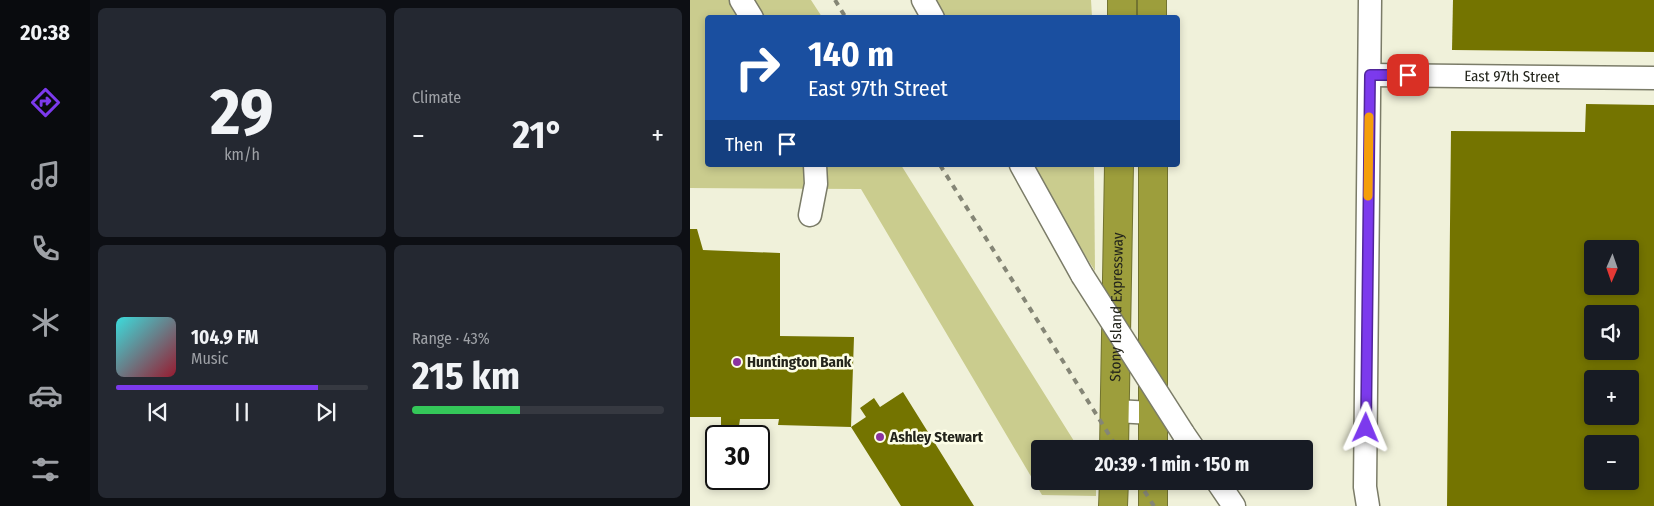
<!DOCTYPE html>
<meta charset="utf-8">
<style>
body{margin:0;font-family:"Fira Sans Condensed",sans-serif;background:#242831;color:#f1f3f6;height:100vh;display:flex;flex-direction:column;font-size:19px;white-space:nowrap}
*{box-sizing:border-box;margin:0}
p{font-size:16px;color:#9ea1a6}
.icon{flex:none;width:28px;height:28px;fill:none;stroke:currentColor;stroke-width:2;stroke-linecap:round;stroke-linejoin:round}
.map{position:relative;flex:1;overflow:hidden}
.panel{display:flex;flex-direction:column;gap:8px;padding:8px;background:#0d0f14;width:600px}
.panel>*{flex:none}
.top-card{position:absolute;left:15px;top:15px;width:475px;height:152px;border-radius:5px;box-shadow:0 2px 8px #0003;background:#1a4fa0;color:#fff;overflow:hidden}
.needle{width:32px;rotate:182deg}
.buttons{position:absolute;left:894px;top:240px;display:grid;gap:10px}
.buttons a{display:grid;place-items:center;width:55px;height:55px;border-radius:5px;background:#171b24;box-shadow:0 2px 8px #0003;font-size:25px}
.speed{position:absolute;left:15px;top:425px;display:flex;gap:10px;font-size:25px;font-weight:700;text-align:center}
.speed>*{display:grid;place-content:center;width:65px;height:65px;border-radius:50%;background:#171b24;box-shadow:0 2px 8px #0003;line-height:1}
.speed .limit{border:2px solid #111;border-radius:8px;background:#fff;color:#111}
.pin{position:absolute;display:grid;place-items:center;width:42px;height:42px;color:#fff;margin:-21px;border-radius:10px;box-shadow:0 2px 8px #0006}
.me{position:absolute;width:55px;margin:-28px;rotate:1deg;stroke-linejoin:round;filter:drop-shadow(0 0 4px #0008)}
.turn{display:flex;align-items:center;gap:18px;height:105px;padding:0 20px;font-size:22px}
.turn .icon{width:65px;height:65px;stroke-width:2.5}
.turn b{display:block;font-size:35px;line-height:42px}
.then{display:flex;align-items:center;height:48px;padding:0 20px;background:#0003;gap:10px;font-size:19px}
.big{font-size:38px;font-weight:700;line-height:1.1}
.panel .tile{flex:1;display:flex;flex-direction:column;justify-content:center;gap:8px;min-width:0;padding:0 18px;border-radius:8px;background:#242831}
.panel .dial{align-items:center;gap:0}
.dial b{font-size:65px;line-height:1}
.song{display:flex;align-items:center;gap:15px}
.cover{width:60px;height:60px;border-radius:8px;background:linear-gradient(135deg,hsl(180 70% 55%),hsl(350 70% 35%))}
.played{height:5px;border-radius:2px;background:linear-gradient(90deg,#7c3aed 80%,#363941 80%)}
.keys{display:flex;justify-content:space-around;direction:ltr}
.heat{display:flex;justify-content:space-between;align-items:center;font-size:28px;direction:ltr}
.charge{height:8px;border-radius:4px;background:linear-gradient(90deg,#34c759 43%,#363941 0)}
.panel .tiles{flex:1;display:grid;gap:8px;grid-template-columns:repeat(2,1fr)}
.trip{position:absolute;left:341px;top:440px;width:282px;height:50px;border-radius:5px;background:#171b24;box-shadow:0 2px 8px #0003;font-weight:700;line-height:50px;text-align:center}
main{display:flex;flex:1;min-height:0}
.tab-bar{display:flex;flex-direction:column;width:90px;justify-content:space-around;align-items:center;background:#090b0e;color:#9ea1a6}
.tab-bar .icon{width:35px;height:35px}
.tab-bar .on{color:#7c3aed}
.tab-bar b{font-size:22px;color:#f1f3f6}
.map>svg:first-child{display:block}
.green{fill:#cacc8e}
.building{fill:#747400;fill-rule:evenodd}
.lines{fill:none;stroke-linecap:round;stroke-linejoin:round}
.minor-casing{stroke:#7b7c68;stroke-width:25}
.highway-casing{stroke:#727330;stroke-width:30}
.minor{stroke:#fff;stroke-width:22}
.highway{stroke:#9d9e3c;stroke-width:28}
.rail{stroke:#858676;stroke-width:4;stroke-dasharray:6 6;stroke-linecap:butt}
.minor-bridge-casing{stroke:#7b7c68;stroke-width:25;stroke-linecap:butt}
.minor-bridge{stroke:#fff;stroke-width:22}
.route-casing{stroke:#51269a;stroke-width:12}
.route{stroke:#7c3aed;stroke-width:9}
.slow{stroke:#f59e0b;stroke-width:9}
.poi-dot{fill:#8b339f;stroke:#fdfee7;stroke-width:2}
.labels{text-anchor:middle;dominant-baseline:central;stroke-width:5;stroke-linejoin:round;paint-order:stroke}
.street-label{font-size:15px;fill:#23241b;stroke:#fdfee7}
.poi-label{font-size:15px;font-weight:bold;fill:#23241b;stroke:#fdfee7;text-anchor:start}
</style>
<main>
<nav class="tab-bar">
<b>20:38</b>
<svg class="icon on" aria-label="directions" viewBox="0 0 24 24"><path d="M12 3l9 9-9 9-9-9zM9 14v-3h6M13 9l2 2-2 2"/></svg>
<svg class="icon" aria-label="music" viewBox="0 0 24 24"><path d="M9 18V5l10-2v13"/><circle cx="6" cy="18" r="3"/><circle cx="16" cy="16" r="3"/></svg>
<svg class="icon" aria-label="phone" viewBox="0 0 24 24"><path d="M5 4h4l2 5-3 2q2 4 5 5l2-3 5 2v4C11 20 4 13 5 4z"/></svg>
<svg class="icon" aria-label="climate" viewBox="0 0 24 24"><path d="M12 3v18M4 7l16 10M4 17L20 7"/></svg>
<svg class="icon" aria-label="car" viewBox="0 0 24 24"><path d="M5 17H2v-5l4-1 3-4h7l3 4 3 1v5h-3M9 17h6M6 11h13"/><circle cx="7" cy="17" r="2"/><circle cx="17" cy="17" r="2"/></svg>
<svg class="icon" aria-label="filters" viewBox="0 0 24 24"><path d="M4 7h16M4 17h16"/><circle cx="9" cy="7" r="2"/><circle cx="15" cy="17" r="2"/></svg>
</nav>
<section class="panel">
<div class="tiles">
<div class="tile dial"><b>29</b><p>km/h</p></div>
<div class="tile"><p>Climate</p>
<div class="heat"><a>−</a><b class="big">21°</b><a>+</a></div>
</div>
<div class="tile">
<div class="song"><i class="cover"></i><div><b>104.9 FM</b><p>Music</p></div></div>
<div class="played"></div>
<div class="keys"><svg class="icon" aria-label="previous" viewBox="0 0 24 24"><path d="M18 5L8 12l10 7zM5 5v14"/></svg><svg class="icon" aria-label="pause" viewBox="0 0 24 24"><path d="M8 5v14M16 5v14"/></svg><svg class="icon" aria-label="next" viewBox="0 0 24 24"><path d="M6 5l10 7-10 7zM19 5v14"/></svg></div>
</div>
<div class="tile"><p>Range · 43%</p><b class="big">215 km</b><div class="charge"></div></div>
</div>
</section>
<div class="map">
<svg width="964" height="506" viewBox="0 0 964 506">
<rect width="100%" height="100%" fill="#f0f1da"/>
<g class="green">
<polygon points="0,0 121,0 132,17 18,18 18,165 211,165 389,449 350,449 350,481 406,481 406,496 352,495 171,189 0,188"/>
<polygon points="233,0 401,0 402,17 244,17"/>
<polygon points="338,165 404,165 405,271"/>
</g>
<g class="building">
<polygon points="763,0 964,0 964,52 762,50"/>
<path d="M896,104L964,105V506H757L761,131L895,132ZM902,249H940V286H902ZM902,314H940V351H902ZM902,379H940V416H902ZM902,444H940V481H902Z"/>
<polygon points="0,229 7,229 13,250 90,253 90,336 164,337 161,427 176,417 170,408 184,398 190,407 213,392 284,506 211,506 161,427 88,425 89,419 50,419 49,426 31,426 31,417 0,417"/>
</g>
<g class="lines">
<g class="minor-casing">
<g id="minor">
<polyline points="51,0 62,18"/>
<polyline points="233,0 243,18"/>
<path id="s1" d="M680,75L964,78"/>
<polyline points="331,165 392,275"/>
<polyline points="120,215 126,184 125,165"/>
<polyline points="425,411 463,413"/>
<polyline points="493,433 504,449"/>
<polyline points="527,481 544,506"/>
<polyline points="678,506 675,487 680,0"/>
</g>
</g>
<g class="highway-casing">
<g id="highway">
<polyline points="462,0 462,18"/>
<polyline points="432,18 432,0"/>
<path id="s2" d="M424,449L429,165"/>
<polyline points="463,449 463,165"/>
<polyline points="423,506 424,481"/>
<polyline points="463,506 463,481"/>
</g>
</g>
<use href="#minor" class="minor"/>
<use href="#highway" class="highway"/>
<g class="rail">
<polyline points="145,0 156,18"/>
<polyline points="250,165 428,449"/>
<polyline points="448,481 464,506"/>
</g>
<g class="minor-bridge-casing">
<polyline id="minor-bridge" points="392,275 493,433"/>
</g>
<use href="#minor-bridge" class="minor-bridge"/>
</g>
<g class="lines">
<g class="route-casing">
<polyline id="route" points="676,428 680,75 718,75"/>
</g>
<use href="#route" class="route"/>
<polyline class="slow" points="678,196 679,117"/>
</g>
<g class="poi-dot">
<circle cx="47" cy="362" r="5"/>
<circle cx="190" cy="437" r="5"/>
</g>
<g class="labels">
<g class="street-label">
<text stroke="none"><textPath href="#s1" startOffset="142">East 97th Street</textPath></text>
<text stroke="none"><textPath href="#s2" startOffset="142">Stony Island Expressway</textPath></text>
</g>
<g class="poi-label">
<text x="57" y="362">Huntington Bank</text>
<text x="200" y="437">Ashley Stewart</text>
</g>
</g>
</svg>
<div class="buttons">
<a><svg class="needle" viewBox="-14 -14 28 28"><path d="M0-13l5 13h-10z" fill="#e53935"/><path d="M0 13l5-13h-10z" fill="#9ea1a6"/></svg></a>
<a><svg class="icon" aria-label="sound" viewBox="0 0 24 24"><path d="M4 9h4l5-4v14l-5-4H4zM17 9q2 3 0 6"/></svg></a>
<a>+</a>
<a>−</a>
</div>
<div class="speed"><div class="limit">30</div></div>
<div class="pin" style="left:718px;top:75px;background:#d93025"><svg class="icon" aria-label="arrive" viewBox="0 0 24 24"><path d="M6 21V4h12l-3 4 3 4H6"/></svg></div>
<svg class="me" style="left:676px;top:428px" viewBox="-20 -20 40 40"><path d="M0-17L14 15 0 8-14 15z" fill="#7c3aed" stroke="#fff" stroke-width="4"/></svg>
<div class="trip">20:39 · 1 min · 150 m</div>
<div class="top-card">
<div class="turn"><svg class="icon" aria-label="right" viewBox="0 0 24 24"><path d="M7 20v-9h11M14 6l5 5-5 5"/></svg><div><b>140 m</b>East 97th Street</div></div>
<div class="then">Then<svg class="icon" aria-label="arrive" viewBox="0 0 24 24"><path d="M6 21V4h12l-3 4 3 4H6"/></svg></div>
</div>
</div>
</main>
